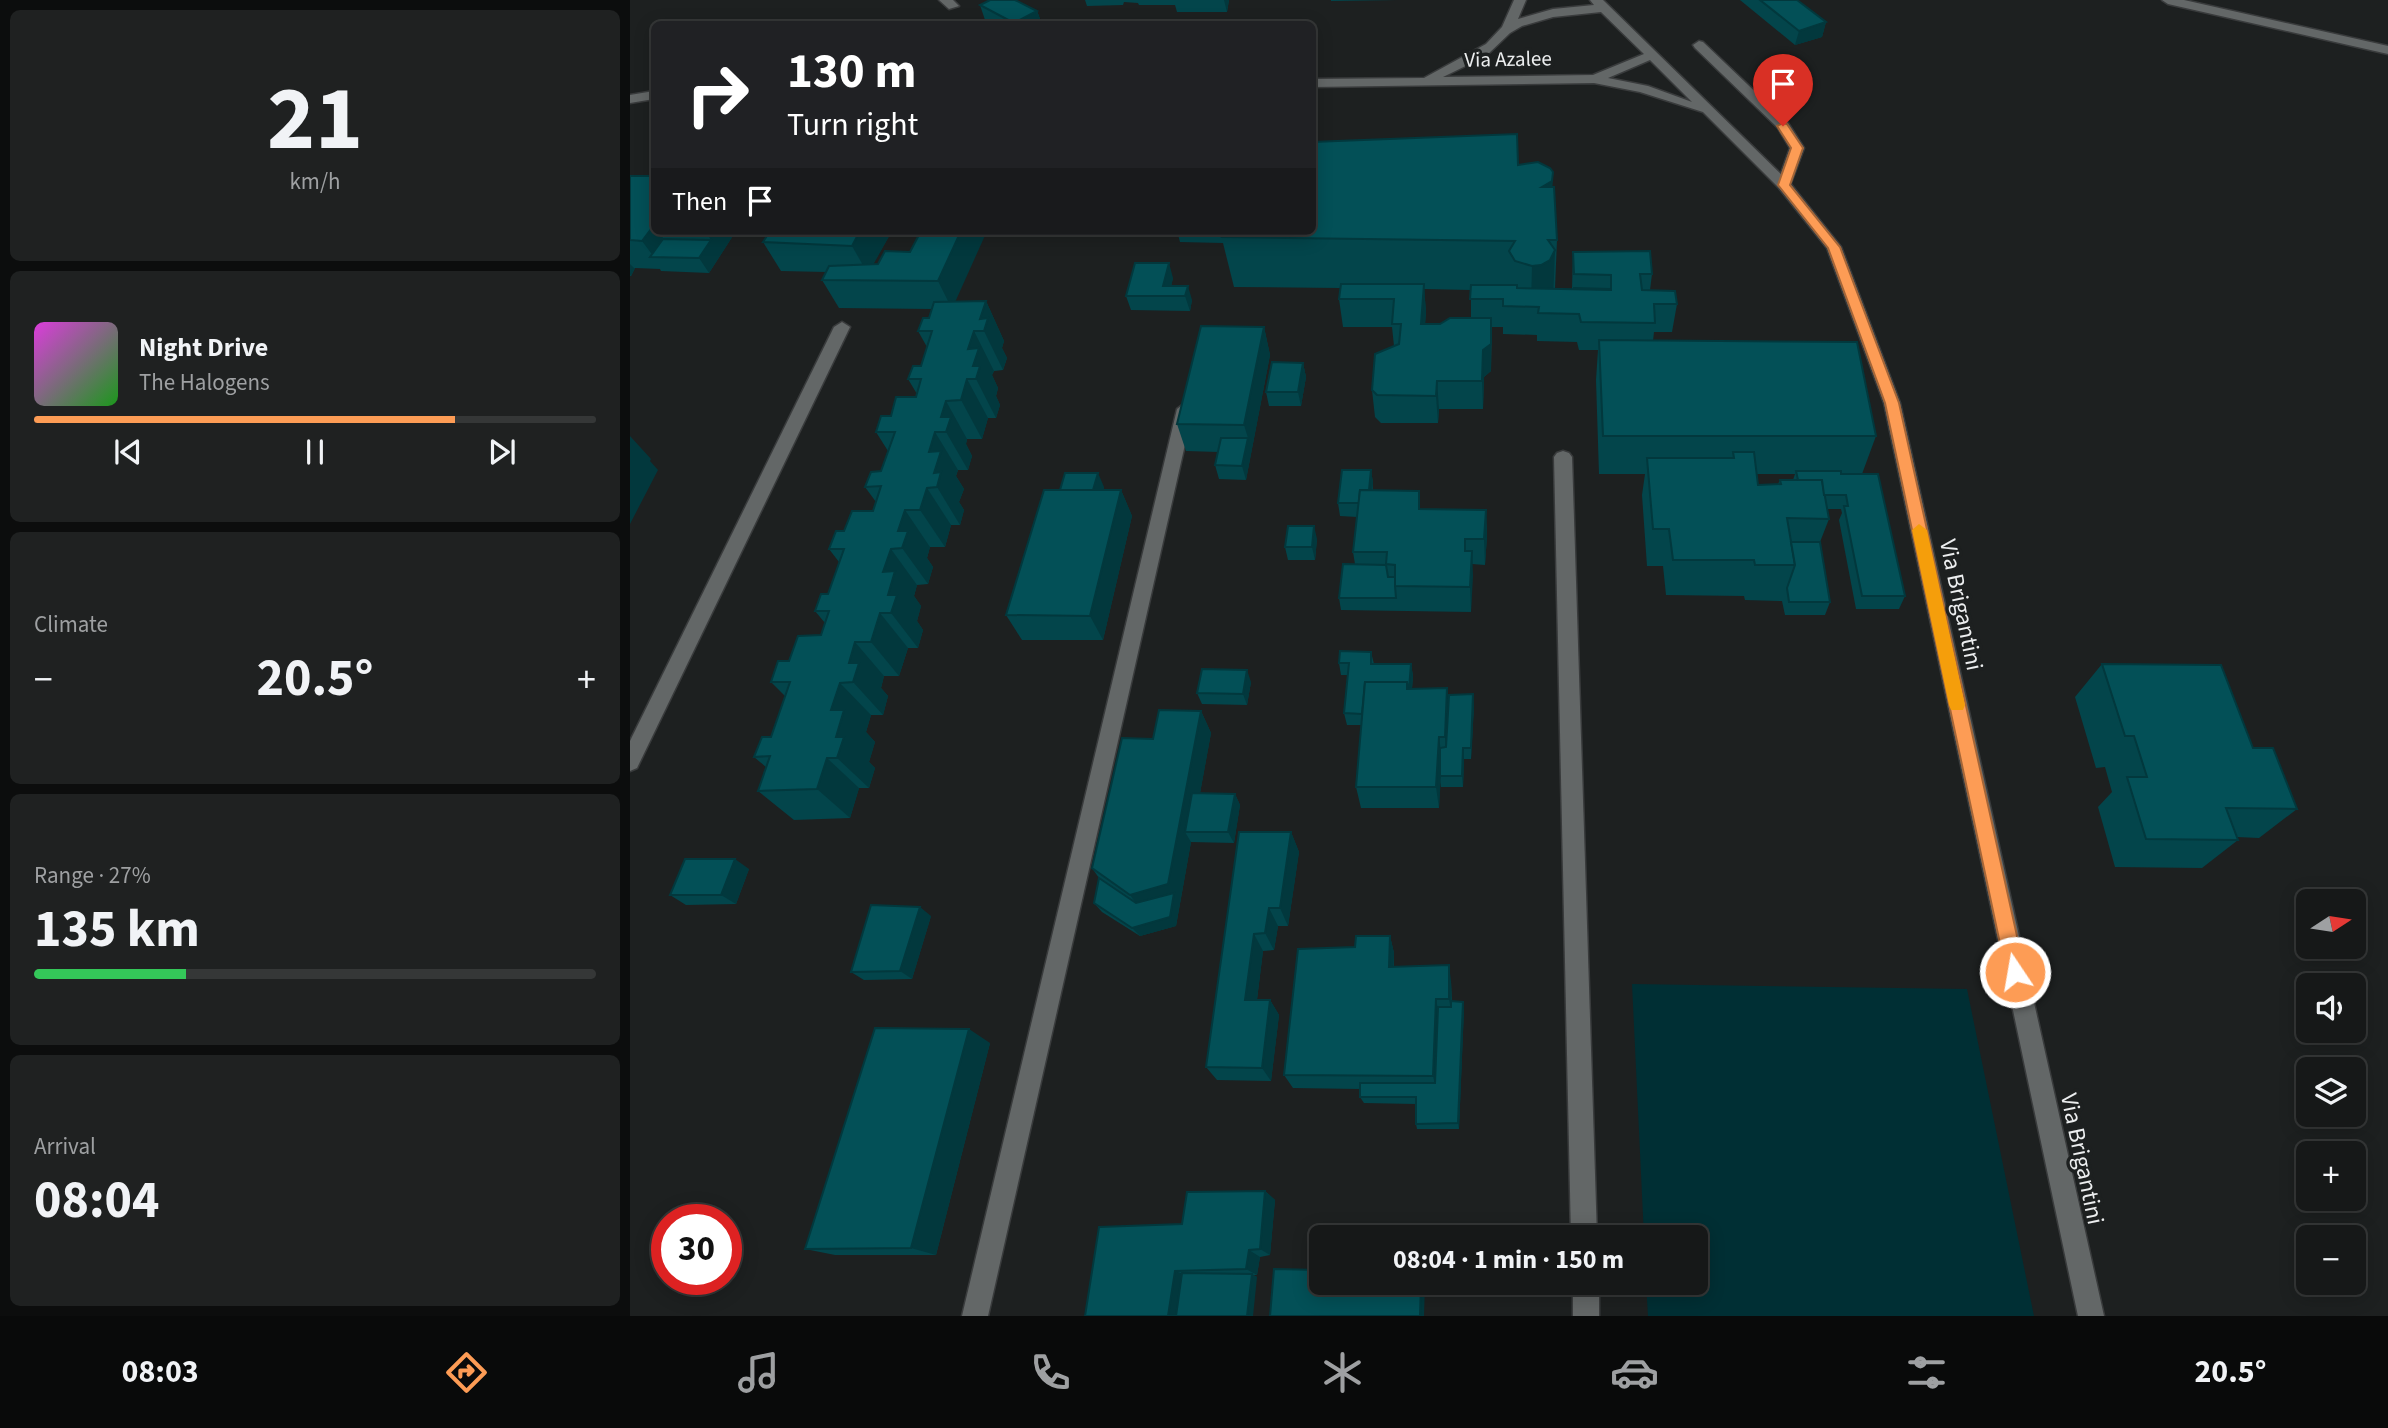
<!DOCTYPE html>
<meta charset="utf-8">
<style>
body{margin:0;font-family:"Source Sans 3",sans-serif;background:#1f2121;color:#f1f3f6;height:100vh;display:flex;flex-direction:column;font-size:26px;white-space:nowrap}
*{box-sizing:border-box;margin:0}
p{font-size:23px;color:#9ea0a2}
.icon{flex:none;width:38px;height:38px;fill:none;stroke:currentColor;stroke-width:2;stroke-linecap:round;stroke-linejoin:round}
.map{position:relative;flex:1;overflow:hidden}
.details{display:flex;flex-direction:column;gap:10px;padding:10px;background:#0c0d0d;width:630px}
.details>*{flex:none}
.guide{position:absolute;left:21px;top:21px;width:665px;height:214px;border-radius:10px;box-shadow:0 4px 18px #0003,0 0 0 2px #353737;background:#202124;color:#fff;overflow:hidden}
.needle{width:46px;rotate:78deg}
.controls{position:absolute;left:1666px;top:889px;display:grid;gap:14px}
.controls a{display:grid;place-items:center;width:70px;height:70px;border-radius:10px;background:#161818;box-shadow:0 4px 18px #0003,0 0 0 2px #353737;font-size:35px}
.speed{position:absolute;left:21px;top:1204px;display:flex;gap:14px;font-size:35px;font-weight:700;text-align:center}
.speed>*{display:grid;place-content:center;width:91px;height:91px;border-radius:50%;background:#161818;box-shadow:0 4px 18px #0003,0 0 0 2px #353737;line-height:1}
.speed .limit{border:10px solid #d22;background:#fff;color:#111}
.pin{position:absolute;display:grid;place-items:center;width:60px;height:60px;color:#fff;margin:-72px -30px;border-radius:50% 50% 50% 0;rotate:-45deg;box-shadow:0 0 7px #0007}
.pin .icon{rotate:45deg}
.me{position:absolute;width:77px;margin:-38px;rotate:348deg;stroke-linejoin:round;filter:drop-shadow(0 0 5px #0008)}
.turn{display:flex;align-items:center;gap:24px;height:147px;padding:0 21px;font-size:32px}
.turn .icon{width:91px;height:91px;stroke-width:2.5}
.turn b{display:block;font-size:49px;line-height:60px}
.then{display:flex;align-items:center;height:66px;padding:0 21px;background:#0003;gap:14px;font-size:26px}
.big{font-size:52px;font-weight:700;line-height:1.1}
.details .widget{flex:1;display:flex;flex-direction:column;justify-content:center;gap:10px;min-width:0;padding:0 24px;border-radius:10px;background:#1f2121}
.details .dial{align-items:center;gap:0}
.dial b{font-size:91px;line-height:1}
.song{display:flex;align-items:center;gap:21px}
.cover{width:84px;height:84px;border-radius:10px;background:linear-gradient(135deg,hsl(300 70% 55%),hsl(120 70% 35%))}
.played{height:7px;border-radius:4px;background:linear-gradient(90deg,#fd9c55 75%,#353737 75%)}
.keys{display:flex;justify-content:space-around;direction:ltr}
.heat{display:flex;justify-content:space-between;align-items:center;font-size:38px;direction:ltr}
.charge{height:10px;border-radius:5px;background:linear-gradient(90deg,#34c759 27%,#353737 0)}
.trip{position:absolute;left:679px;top:1225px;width:399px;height:70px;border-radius:10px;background:#161818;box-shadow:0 4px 18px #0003,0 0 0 2px #353737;font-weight:700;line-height:70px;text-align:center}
.tab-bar{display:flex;height:112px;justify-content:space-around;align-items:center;background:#090a0a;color:#9ea0a2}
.tab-bar .icon{width:49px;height:49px}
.tab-bar .current{color:#fd9c55}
.tab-bar b{font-size:32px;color:#f1f3f6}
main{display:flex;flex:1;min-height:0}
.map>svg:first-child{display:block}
.green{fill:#002f34}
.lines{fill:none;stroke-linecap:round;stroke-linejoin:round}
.service-casing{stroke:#393b3c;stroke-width:3}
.minor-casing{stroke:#393b3c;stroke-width:3}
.service{fill:#636767;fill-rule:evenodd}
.minor{fill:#636767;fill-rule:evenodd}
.wall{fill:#03454b;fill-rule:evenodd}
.shaded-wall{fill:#02383d}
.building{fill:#035057;stroke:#02383d;stroke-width:2}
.route{fill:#fd9c55;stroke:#a46537;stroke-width:2}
.slow{fill:#f59e0b}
.labels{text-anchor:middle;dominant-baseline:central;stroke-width:7;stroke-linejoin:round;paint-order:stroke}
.far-street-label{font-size:21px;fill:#eceeef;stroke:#1d2020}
.street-label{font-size:24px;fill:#eceeef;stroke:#1d2020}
</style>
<main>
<section class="details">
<div class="widget dial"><b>21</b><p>km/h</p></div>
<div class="widget">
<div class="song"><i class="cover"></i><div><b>Night Drive</b><p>The Halogens</p></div></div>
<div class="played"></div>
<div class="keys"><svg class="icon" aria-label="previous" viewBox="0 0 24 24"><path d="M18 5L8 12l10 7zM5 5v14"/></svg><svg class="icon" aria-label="pause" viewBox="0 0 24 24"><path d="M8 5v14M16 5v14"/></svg><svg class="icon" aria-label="next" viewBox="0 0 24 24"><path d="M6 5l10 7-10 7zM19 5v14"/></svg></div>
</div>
<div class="widget"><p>Climate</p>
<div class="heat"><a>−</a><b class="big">20.5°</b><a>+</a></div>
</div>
<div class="widget"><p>Range · 27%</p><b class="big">135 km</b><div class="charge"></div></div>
<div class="widget"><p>Arrival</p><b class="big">08:04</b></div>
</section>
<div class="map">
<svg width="1758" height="1316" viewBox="0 0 1758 1316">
<rect width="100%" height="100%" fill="#1d2020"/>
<polygon class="green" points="1002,984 1337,989 1404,1316 1018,1316 1016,1283 1066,1283 1066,1237 1014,1237"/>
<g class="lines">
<g class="service-casing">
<g id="service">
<polygon points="309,0 323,0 329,6 319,9"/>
<polygon points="1069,41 1073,42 1158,123 1174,148 1159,188 1154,189 1147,185 1160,148 1148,128 1065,48 1063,45"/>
</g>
</g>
<g class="minor-casing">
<g id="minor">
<path d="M884,0H896L888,19L923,9L964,5L960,0H973L1159,182L1211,247L1270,403L1474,1316H1448L1254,403L1197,248L1149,188L1073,112L1010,92L964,83L682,87V79L794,78L856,44L872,27ZM971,12L1014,54L963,75L813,77L856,56L880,33L892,26L923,17ZM1020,60L1062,102L1018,86L978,78Z"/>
<polygon points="1532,0 1554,0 1758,46 1758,54 1538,4"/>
<polygon points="24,91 24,99 0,103 0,95"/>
<polygon points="212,322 220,327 7,768 0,771 0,741 204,327"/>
<polygon points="555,403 563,409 358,1316 332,1316 547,409"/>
<polygon points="933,451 939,453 942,457 967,1237 941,1237 924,457 927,453"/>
<rect x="943" y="1283" width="26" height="33"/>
</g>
</g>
<use href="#service" class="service"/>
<use href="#minor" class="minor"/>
</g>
<g class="wall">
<polygon points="455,0 599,0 597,12 547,12 545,5 509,5 508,3 494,2 493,5 457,6"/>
<polygon points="701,0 767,0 701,1"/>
<polygon points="1110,0 1167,0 1196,22 1192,37 1165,45"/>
<polygon points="350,5 407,11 412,24 364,24 355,20"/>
<path d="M888,165L923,172L922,187L927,240L925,289H942L943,252L1022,274L1020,290L1047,304L1042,332H1024L1023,341L1246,436L1232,474L1275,596L1269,609H1226L1209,520L1212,513L1211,509H1197L1199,519L1190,542L1200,602L1195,615H1155L1152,601L1115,600L1114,596L1036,595L1033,566H1017L1012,495L1015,474H969L966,380L968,350H949L947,342L907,341V335L873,334V327H862L861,371L854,377L853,409H809L808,423H751L745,417L742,390L764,346L762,327H713L709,299L710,288L604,287L593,243L550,242L547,231H682ZM794,289L841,290V318L810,324H795L796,312ZM1127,474H1165L1163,480H1150L1148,484L1128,485Z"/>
<polygon points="0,176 24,176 24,231 106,231 79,273 31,271 30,269 5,268 1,276 0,276"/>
<polygon points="140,231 262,231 243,264 248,264 280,252 291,231 325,302 356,301 374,341 372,348 377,358 373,370 364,371 362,375 368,388 366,396 370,405 366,418 358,418 352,439 337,439 336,444 342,456 338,470 328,470 326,476 334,489 329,502 334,510 330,525 321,525 315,547 300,547 297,558 303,567 298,584 287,585 284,596 291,606 287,621 293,630 288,648 278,648 269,676 254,676 251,688 258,696 253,715 241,715 236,732 245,742 239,762 245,768 239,788 229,788 220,818 164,820 128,791 136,767 124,757 141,737 155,696 141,682 159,661 191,635 195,623 185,611 198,594 209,562 199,549 214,531 243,511 246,502 235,487 251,471 258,451 246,432 261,416 286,397 287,394 278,379 291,366 297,347 288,331 299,318 302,309 209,308 192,280 196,272 151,271 133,242"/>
<polygon points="543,278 541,286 562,300 560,311 501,310 496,296"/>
<polygon points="634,327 640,355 616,480 589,479 585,465 588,452 556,451 547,424"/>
<polygon points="673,363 676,377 671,406 639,406 636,392"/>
<polygon points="741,470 743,483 743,491 791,509 856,510 857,536 855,565 842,564 841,612 711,610 709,598 725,564 723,552 727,517 710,516 708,503"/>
<polygon points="474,487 473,490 491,490 502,516 473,640 392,640 376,615 430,490"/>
<polygon points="687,539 685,560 658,560 655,547"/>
<polygon points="741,652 744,664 781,664 783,676 782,689 817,688 818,704 844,706 841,759 834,759 833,787 811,787 810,781 809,808 731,808 726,787 731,725 717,725 714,713 718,675 711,675 709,663"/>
<polygon points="1472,664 1667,809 1629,838 1607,837 1608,840 1572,868 1485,867 1468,807 1482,792 1475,767 1466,768 1445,697"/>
<polygon points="621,682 617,705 572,704 567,693"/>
<polygon points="571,711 581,733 570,793 605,794 610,805 604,843 561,842 546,926 510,936 472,912 464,903 469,878 462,868 523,739"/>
<polygon points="661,832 669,852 658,926 648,926 644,950 633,951 627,1000 640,1000 649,1015 641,1081 587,1080 576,1067"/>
<polygon points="119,869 106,904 56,905 40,895"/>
<polygon points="301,916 282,979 234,980 221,972"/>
<polygon points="760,936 764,953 764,967 821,981 822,1001 834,1009 829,1129 787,1129 786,1124 786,1104 734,1103 730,1097 730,1089 663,1088 654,1075 725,947"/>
<polygon points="360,1043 306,1255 205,1255 175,1249"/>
<polygon points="635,1191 645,1200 640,1255 630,1257 627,1275 623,1275 627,1277 455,1316 552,1224"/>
</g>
<g class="shaded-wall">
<polygon points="594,0 599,0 597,12"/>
<polygon points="407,11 412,24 385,24 384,23"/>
<polygon points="1196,22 1192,37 1165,45 1169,31"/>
<polygon points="923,172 921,223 912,187"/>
<polygon points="23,225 24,231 28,231 44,253 24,257 12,241"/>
<polygon points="75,231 106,231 79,273 69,258 81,240"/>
<polygon points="230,231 262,231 238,274 222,246"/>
<polygon points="331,231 357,231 322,309 308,281"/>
<polygon points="925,250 923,300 909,307 901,307 902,266"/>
<polygon points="539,263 543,278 539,296 533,286"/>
<polygon points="0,264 4,268 5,268 1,276 0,275"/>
<polygon points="794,284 796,312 793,352 791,324"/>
<polygon points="558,286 562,300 560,311 555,296"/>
<polygon points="356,301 374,341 372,348 377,358 373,370 354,331 350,319"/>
<polygon points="861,318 861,371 854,377 853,409 852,381 853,350"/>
<polygon points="634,327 640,355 616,480 612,466 618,438 614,425"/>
<polygon points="344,331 364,371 362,375 368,388 366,396 370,405 366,418 346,379 338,349"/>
<polygon points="673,363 676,377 671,406 668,392"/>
<polygon points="337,379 358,418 352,439 331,400"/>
<polygon points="807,381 809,409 808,423 806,396"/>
<polygon points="316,401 337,439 336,444 342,456 338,470 316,432 311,417"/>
<polygon points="305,432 328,470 326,476 334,489 329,502 334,510 330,525 307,487 299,452"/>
<polygon points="0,436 21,459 20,461 28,470 0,524"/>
<polygon points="741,470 743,483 740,517 738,503"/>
<polygon points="468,473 474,487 466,516 459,503"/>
<polygon points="297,488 321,525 315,547 290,510"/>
<polygon points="491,490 502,516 473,640 460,616"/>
<polygon points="275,510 300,547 297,558 303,567 298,584 272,548 268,531"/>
<polygon points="856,510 857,536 855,565 854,539"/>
<polygon points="684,526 687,539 685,560 682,547"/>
<polygon points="261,549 287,585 284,596 291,606 287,621 293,630 288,648 261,613 253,572"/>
<polygon points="842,551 843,576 841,612 840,587"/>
<polygon points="250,613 278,648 269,676 241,642"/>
<polygon points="225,642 254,676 251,688 258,696 253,715 223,682 219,663"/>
<polygon points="781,664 783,676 780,712 777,689"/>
<polygon points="617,670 621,682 617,705 613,694"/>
<polygon points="210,683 241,715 236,732 245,742 239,762 245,768 239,788 207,758 201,710"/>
<polygon points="817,688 819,711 817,759 815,737"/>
<polygon points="843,694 844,706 841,759 841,748"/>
<polygon points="571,711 581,733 563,832 555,832 561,842 546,926 510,936 502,928 513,913 500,895"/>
<polygon points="809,737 812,759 809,808 806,787"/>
<polygon points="833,748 834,759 833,787 832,776"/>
<polygon points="197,758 229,788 220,818 187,789"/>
<polygon points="605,794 610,805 604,843 598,832"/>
<polygon points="661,832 669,852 658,926 650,908"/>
<polygon points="105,859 119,869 106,904 91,895"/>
<polygon points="290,907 301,916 282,979 270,971"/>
<polygon points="639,908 648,926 644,950 635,933"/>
<polygon points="624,934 633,951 625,1015 615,1000"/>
<polygon points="760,936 764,953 763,983 759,967"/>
<polygon points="819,965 821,981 822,1015 819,999"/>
<polygon points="806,999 809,1015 806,1089 803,1076"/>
<polygon points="640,1000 649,1015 641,1081 632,1068"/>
<polygon points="833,1002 834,1009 829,1129 828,1123"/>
<polygon points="339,1029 360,1043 306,1255 281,1248"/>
<polygon points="635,1191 645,1200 640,1255 630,1249"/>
<polygon points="619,1250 630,1257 627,1275 616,1269"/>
<polygon points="545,1271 559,1276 554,1316 538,1316"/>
<polygon points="622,1274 627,1277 623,1316 617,1316"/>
<polygon points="791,1283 795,1283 794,1316 790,1316"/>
</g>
<g class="building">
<polygon points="360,0 385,0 407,11 384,23 350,5"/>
<polygon points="1130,0 1167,0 1196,22 1169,31"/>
<polygon points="887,134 888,165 908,162 920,168 923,172 922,181 912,187 924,187 927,240 918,240 925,250 920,260 911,265 902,266 885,261 879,251 885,241 592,237 594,231 682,231 682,142"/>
<polygon points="0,176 24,176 24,225 12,241 0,240"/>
<polygon points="140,231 230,231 222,246 133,242"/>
<polygon points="291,231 331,231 308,281 192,280 199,266 248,264 255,251 280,252"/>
<polygon points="33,239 81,240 69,258 20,257"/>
<polygon points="1020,251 1022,274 1010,274 1012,290 1045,291 1047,304 1024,304 1025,323 951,322 949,314 908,313 909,307 873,306 873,299 840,299 841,285 887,285 887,288 981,290 981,275 944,274 943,252"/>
<polygon points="505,263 539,263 533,286 558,286 555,296 496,296"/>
<polygon points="711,284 794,284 791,324 810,324 820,318 861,318 861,344 853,350 852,381 807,381 806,396 747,395 742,390 745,354 769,344 771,324 762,324 764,299 709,299"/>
<polygon points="944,288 980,289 944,289"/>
<polygon points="356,301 350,319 358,318 354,331 344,331 338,349 349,348 343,366 350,366 346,379 337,379 331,400 316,401 311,417 321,417 316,432 305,432 299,452 311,451 304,473 311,472 307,487 297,488 290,510 275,510 268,531 278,531 272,548 261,549 253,572 265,571 258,595 267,595 261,613 250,613 241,642 225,642 219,663 229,663 223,682 210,683 201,710 214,710 206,737 214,737 207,758 197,758 187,789 128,791 140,756 124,757 132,737 141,737 160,682 141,682 148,661 159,661 168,636 191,635 199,611 185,611 191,594 198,594 214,549 199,549 206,531 214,531 222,511 243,511 251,486 235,487 241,472 251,471 265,432 246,432 251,416 261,416 266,397 286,397 291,379 278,379 283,366 291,366 302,331 288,331 293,318 299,318 304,302"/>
<polygon points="571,326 634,327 614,425 547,424"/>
<polygon points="969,340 1227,342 1246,436 973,436"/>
<polygon points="642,362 673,363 668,392 636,392"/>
<polygon points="591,438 618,438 612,466 585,465"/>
<polygon points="1103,452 1124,452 1128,485 1151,484 1150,480 1192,480 1199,519 1157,518 1165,565 1125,565 1124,560 1043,560 1039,529 1023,529 1017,458 1104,458"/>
<polygon points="712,470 741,470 739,490 730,490 729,503 708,503"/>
<polygon points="1166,471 1211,471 1211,474 1248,474 1275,596 1232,596 1214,506 1218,506 1216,495 1194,495 1192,480 1168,480"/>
<polygon points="435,473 468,473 463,490 430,490"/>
<polygon points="414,490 491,490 460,616 376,615"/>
<polygon points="730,490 789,491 789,509 856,510 854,539 835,539 835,551 842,551 840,587 765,586 765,565 756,564 757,552 723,552"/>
<polygon points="658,526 684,526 682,547 655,547"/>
<polygon points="1161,542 1190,542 1200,602 1159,602 1157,588 1165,565"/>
<polygon points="713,564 756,565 758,577 765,577 765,586 766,598 709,598"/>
<polygon points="710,651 741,652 741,664 781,664 779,689 778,689 777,682 735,682 732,714 714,713 719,663 709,663"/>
<polygon points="1472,664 1591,665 1623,748 1643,748 1667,809 1596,808 1608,840 1516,839 1497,777 1517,777 1504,736 1495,736"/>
<polygon points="572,669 617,670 613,694 567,693"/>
<polygon points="735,682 777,682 777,689 817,688 815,737 809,737 806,787 726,787"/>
<polygon points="843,694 841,748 833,748 832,776 810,776 810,748 816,747 819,695"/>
<polygon points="529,710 571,711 538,884 500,895 462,868 492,738 523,739"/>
<polygon points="562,793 605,794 598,832 555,832"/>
<polygon points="609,832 661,832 650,908 639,908 635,933 624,934 615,1000 640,1000 632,1068 576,1067"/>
<polygon points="55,859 105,859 91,895 40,895"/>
<polygon points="469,878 506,903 544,893 540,917 502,928 464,903"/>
<polygon points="241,905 290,907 270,971 221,972"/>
<polygon points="726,936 760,936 759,967 819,965 819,999 806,999 803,1076 654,1075 668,949 725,947"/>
<polygon points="821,1001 833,1002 828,1123 786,1124 786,1097 730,1097 730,1083 805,1083 808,1007 821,1007"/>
<polygon points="245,1028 339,1029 281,1248 175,1249"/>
<polygon points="635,1191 630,1249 619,1250 616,1269 545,1271 538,1316 455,1316 469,1227 552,1224 557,1192"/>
<polygon points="644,1269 691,1270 691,1283 791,1283 790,1316 640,1316"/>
<polygon points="552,1273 622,1274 617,1316 546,1316"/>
</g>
<polygon class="route" points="1153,123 1157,124 1173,148 1160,185 1210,247 1269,403 1395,972 1392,978 1385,981 1379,978 1376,972 1255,403 1198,248 1148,185 1161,148 1147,126"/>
<polygon class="slow" points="1289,524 1297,530 1335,705 1333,710 1321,710 1319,705 1282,530"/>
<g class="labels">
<g class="far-street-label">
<text transform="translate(878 59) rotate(-1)">Via Azalee</text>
</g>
<g class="street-label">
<text transform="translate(1331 605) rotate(78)">Via Brigantini</text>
<text transform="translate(1452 1159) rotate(78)">Via Brigantini</text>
</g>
</g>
</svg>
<div class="controls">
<a><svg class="needle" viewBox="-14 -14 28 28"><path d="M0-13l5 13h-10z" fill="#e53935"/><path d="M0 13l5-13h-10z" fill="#9ea0a2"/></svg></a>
<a><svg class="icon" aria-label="sound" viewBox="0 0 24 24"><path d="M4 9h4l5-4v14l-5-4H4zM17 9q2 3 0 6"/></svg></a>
<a><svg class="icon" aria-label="layers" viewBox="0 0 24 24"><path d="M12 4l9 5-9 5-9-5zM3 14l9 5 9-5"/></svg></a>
<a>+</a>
<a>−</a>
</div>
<div class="speed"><div class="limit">30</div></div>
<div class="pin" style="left:1153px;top:126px;background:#d93025"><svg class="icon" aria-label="arrive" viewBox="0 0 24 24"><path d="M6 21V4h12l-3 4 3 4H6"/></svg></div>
<svg class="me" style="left:1385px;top:972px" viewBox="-20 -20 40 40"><circle r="17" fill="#fd9c55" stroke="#fff" stroke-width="3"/><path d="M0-11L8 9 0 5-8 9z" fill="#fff"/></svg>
<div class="trip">08:04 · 1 min · 150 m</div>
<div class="guide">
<div class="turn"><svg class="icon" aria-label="right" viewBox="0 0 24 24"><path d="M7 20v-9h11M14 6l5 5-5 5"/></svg><div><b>130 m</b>Turn right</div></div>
<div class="then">Then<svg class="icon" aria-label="arrive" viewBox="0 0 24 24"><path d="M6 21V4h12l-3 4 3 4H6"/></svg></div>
</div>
</div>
</main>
<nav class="tab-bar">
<b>08:03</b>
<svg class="icon current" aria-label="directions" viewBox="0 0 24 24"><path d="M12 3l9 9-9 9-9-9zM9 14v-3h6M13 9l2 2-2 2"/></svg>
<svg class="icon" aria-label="music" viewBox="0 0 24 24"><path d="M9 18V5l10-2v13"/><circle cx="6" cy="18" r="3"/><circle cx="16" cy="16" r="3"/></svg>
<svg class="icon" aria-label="phone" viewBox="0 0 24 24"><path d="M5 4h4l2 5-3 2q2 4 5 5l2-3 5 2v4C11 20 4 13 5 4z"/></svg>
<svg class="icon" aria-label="climate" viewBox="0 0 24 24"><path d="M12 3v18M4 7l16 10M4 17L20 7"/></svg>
<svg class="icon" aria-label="car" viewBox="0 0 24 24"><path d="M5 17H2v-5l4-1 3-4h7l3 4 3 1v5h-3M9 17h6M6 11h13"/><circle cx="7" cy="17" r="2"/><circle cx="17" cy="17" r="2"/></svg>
<svg class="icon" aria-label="filters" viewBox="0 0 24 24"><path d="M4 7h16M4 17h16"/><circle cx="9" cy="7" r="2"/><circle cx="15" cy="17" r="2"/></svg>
<b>20.5°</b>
</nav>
